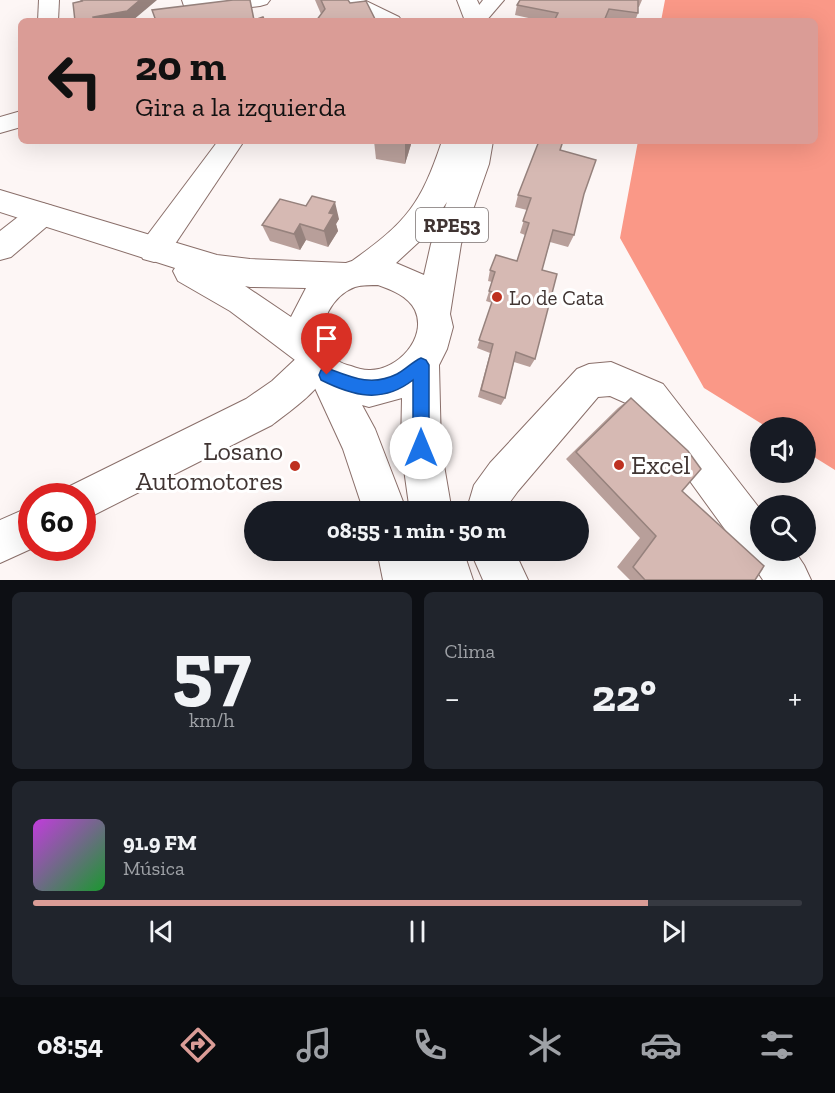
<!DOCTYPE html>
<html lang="es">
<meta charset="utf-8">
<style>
body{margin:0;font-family:"Zilla Slab",serif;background:#20242c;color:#f1f3f6;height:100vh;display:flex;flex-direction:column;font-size:22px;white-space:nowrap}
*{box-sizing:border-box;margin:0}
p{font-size:20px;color:#9ea1a6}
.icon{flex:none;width:33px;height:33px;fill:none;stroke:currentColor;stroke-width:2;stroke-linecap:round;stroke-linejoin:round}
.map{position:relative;height:580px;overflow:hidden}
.drawer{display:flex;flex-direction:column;gap:12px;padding:12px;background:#0d0f14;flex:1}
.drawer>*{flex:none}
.top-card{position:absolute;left:18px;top:18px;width:800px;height:126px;border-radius:9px;box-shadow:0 6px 24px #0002;background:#da9c96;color:#111;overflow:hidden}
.buttons{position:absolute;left:750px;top:417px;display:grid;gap:12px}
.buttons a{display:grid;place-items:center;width:66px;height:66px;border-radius:50%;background:#171b24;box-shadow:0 6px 24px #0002;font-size:30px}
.speed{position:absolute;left:18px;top:483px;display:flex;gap:12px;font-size:30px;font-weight:700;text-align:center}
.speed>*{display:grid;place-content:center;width:78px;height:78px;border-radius:50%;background:#171b24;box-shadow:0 6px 24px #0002;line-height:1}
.speed .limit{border:9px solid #d22;background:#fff;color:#111}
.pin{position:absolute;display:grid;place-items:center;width:51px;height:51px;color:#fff;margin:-62px -26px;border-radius:50% 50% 50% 0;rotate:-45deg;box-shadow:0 0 6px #0007}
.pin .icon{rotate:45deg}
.me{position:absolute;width:66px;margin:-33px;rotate:0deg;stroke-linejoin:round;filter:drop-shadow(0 0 4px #0008)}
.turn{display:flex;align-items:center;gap:21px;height:126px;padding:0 18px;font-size:27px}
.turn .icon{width:78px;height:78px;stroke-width:2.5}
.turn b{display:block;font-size:42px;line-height:51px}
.big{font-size:45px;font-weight:700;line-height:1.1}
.drawer .card{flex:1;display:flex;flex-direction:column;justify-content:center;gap:9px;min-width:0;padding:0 21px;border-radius:9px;background:#20242c}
.drawer .dial{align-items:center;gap:0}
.dial b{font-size:78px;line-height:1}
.song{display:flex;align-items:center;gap:18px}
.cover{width:72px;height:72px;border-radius:9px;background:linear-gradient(135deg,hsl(290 70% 55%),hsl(130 70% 35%))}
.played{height:6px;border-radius:3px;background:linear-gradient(90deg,#da9c96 80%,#363941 80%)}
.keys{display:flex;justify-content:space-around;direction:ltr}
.heat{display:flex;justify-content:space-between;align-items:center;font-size:33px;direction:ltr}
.drawer .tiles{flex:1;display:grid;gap:12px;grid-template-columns:1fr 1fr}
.card:last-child{grid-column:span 2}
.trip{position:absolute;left:244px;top:501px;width:345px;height:60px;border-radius:30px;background:#171b24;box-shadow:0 6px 24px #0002;font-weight:700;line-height:60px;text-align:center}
.tabs{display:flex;height:96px;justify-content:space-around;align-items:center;background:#090b0e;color:#9ea1a6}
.tabs .icon{width:42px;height:42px}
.tabs .on{color:#da9c96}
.tabs b{font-size:27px;color:#f1f3f6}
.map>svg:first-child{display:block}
.forest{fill:#fa9887}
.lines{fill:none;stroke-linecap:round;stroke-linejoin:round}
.minor-casing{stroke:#8a6f6a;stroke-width:2}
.major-casing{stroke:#8a6f6a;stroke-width:2}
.minor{fill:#fff;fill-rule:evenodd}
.major{fill:#fff;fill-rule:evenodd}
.wall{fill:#b89f9a}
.shaded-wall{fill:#96827d}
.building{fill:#d6b9b3;stroke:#96827d;stroke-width:1.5}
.route{fill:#1a73e8;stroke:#114b97;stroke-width:1.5}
.poi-dot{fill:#be3120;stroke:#fff;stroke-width:2}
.labels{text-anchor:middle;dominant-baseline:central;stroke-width:6;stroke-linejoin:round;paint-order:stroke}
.shield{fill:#fff;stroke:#797170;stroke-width:1.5}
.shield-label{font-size:20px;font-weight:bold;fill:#403432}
.poi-label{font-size:21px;fill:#403432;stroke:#fff;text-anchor:start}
.near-poi-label{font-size:26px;fill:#403432;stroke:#fff;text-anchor:end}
</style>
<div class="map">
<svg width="835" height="580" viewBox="0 0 835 580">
<rect width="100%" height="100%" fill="#fdf6f5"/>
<polygon class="forest" points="665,0 835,0 835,470 806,452 806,428 767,427 704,388 620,238 638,141 814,141 814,21 661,21"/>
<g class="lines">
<g class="minor-casing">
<g id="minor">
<polygon points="39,0 59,0 58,21 38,21"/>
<polygon points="182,0 270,0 267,4 260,6 204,12 184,6"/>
<polygon points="338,0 364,0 399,17 402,21 376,21 341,4"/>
<polygon points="483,0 504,0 486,21 467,21"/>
<polygon points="21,111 21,127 0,133 0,117"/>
<polygon points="218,141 244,141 165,259 154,262 143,259 139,250 143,241"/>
<polygon points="42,203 52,206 56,214 52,222 11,257 0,260 0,231 32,206"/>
<path d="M315,348L327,352L332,364C321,390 294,408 272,425L82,521V496H64L68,487L246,399L272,381L303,352Z"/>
<polygon points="611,362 663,384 760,509 760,550 794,550 804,565 811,580 763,580 749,559 745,557 637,408 610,396 598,397 518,491 507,506 506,512 466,512 474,485 490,463 577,369 589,364"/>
<polygon points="32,506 33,548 0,563 0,520"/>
<polygon points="470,550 514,550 528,580 483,580"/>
</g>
</g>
<g class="major-casing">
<g id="major">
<polygon points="457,0 477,0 487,21 465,21"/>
<path d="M442,141H493L489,164L461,244L450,314L453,327L447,349L439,365L441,448L452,512H410L401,448L402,398L369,407L362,405L375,429L407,512H364L343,449L314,386L303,376L295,360L230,311L178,281L173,271L175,268L0,212V190L217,255L250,259L346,263L352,261C407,222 421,204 442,141ZM447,202L431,244L424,275L396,263L422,239ZM378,285C392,290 408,296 415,310C428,338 397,371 369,370C363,370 356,368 351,366C341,364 329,357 326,347C316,324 333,295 355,287C362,285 371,285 378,285ZM245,286L250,287L306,288L291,317Z"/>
<polygon points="377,550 463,550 473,580 383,580"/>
</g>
</g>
<use href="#minor" class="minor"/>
<use href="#major" class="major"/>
</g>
<g class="wall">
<polygon points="315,0 348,0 350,3 321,14"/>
<polygon points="520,0 642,0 639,7 638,7 638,13 635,21 605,20 605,21 542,21 515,15 517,5"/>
<polygon points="374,141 412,141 405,164 376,159"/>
<polygon points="560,150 584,194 574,235 568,247 550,242 542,270 535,359 530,367 514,362 505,398 501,405 478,397 490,353 477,348 492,303 486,301 492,282 488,281 490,270 517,261 525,235 520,233 527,210 515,207 518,195"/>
<polygon points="339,219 336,224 338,231 328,247 306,240 300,250 270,241 262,225"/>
<polygon points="631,398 682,491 755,580 630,580 617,567 640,538 566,459 618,408"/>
</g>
<g class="shaded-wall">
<polygon points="140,0 157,0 132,21 94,21 93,17"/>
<polygon points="405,141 412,141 405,164"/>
<polygon points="335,202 339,219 336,224 338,231 328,247 324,231 329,213"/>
<polygon points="300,224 306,240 300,250 294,234"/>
</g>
<g class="building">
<polygon points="81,0 140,0 127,11 93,17 94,21 75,21 73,3 82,1"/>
<polygon points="233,0 250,0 254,20 263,17 265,21 156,21 152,10"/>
<polygon points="321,0 348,0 350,3 366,1 376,21 316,21 325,9"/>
<polygon points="520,0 638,0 638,13 609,9 604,21 554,21 558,13 517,5"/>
<polygon points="390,141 405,141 405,143"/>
<polygon points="539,141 563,141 560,150 596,160 584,194 574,235 553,230 542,270 557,274 535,359 516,352 505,398 481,390 493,344 479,340 495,293 489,291 495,272 490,270 496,255 517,261 529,223 523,221 531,198 518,195"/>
<polygon points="312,196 335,202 329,213 334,214 324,231 300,224 294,234 262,225 280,199 306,206"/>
<polygon points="631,398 688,451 701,469 682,491 764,566 755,580 645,580 633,567 656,536 576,452"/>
</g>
<path class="route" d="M421,358L426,360L429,365V448L427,454L421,456L415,454L413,448V380C382,404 353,396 321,380L319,375L321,370L327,368C351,377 371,387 397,374C405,370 412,362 421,358Z"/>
<g class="poi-dot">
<circle cx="497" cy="297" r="6"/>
<circle cx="619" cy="465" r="6"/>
<circle cx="295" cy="466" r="6"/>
</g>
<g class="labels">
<rect class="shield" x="416" y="208" width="72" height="34" rx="4.5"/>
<g class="shield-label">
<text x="452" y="225">RPE53</text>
</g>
<g class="poi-label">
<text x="509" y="297">Lo de Cata</text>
</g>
<g class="near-poi-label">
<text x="283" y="451">Losano<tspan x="283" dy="30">Automotores</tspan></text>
<text x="631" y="465" text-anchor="start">Excel</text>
</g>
</g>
</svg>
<div class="buttons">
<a><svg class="icon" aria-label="sound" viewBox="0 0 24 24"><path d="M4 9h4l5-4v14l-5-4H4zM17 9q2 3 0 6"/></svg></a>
<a><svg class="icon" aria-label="search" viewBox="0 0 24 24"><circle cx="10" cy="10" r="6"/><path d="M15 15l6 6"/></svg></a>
</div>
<div class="speed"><div class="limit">60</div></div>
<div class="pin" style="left:327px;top:375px;background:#d93025"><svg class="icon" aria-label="arrive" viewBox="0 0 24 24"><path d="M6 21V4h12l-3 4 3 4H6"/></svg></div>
<svg class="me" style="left:421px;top:448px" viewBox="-20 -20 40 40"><circle r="19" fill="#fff"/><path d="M0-13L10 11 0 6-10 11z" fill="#1a73e8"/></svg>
<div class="trip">08:55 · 1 min · 50 m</div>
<div class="top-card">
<div class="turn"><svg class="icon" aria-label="left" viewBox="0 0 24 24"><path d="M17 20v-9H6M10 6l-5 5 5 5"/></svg><div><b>20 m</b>Gira a la izquierda</div></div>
</div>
</div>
<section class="drawer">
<div class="tiles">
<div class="card dial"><b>57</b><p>km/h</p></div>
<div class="card"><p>Clima</p>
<div class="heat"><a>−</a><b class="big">22°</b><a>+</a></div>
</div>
<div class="card">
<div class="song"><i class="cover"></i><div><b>91.9 FM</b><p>Música</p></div></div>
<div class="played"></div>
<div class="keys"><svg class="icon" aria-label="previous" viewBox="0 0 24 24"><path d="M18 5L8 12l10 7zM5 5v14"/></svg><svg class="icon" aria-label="pause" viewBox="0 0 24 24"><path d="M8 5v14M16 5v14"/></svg><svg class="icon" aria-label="next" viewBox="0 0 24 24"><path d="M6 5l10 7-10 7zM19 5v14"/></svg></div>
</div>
</div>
</section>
<nav class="tabs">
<b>08:54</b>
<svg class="icon on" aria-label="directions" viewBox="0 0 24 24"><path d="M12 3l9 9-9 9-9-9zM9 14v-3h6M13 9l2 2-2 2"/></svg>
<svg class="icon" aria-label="music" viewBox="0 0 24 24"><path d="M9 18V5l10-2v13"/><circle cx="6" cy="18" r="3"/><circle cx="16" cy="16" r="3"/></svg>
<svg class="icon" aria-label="phone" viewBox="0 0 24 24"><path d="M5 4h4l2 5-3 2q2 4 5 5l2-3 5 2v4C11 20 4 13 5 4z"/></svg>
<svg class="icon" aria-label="climate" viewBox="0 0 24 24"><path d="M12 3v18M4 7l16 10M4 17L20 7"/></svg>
<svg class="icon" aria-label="car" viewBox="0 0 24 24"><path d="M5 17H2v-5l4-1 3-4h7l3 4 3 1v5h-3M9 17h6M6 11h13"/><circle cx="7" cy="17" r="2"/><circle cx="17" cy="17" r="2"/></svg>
<svg class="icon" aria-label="filters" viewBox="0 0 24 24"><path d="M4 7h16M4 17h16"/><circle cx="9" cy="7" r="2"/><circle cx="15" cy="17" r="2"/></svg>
</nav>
